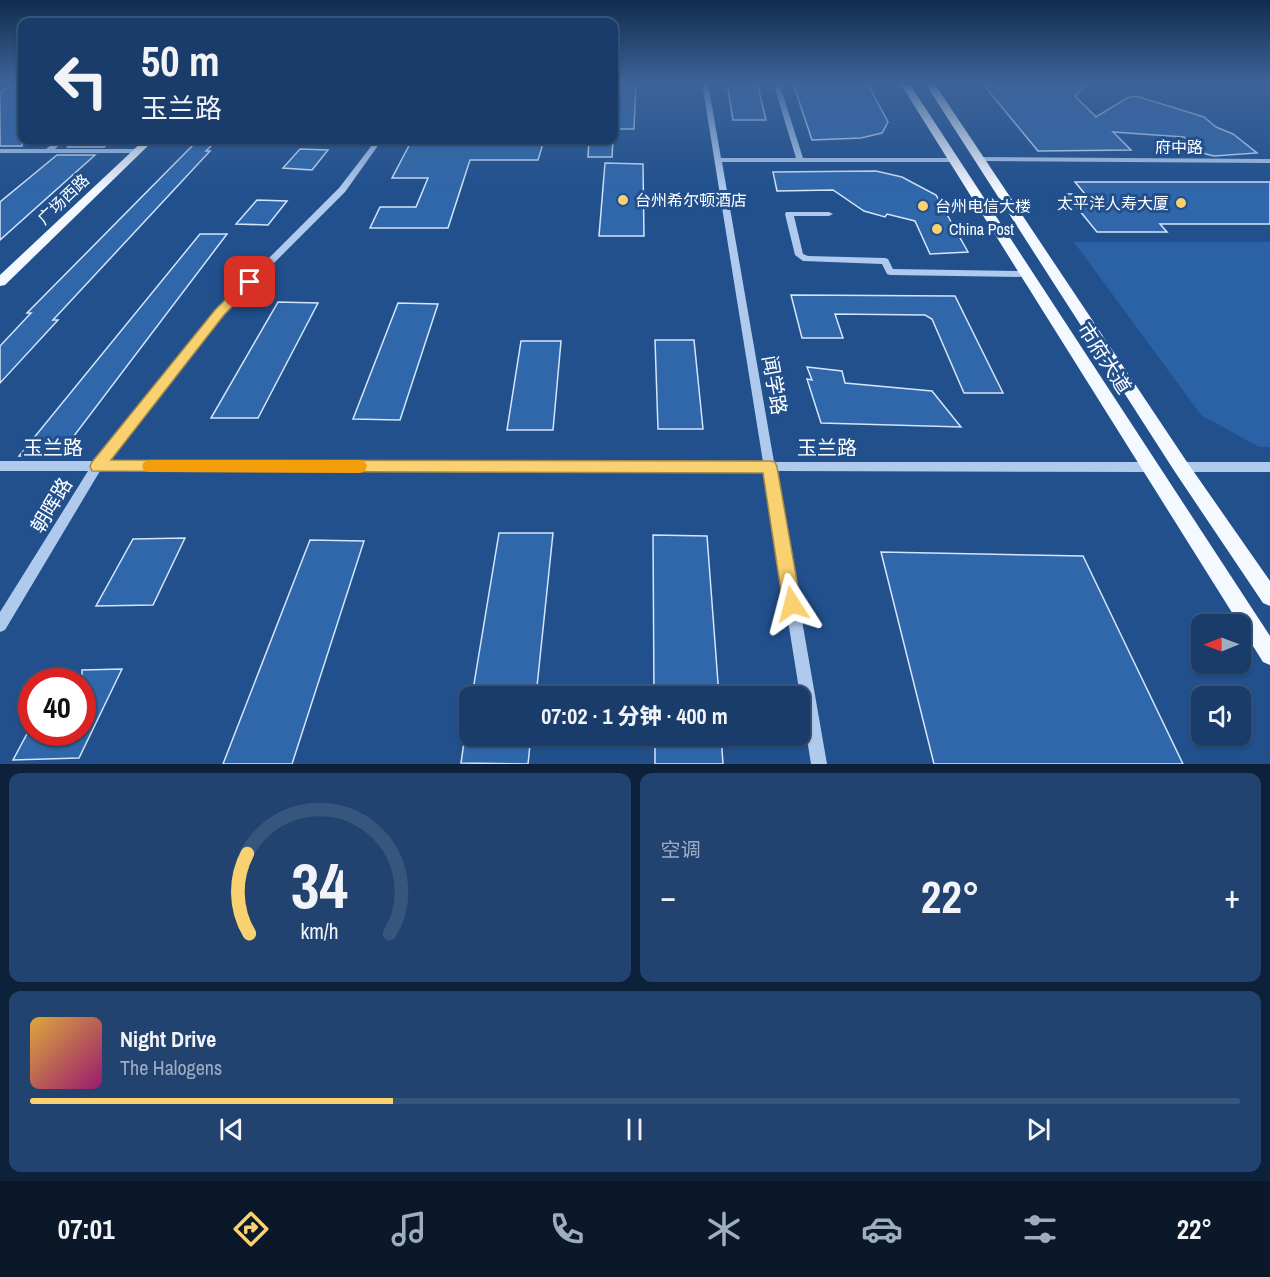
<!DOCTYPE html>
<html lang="zh">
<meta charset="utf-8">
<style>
body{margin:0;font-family:"Archivo Narrow","Noto Sans SC",sans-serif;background:#224370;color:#f1f3f6;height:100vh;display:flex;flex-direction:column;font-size:22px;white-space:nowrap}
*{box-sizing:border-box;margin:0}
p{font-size:20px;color:#9fadc1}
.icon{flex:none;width:33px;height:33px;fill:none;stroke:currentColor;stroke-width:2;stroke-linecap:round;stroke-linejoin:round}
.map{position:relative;height:764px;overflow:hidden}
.panel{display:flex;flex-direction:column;gap:9px;padding:9px;background:#0e213a;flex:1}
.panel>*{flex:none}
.banner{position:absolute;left:18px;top:18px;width:600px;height:126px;border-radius:12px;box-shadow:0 2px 4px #0004,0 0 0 2px #37567e;background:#193c6a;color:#f1f3f6;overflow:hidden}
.needle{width:39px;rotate:269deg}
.fabs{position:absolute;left:1191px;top:614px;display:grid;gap:12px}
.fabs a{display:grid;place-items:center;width:60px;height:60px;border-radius:12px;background:#193c6a;box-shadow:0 2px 4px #0004,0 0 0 2px #37567e;font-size:30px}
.speed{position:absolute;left:18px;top:668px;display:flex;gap:12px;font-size:30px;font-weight:700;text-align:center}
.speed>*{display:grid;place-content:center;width:78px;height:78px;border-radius:50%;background:#193c6a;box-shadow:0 2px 4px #0004,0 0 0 2px #37567e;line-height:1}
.speed .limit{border:9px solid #d22;background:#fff;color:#111}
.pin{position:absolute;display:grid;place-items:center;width:51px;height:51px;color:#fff;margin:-26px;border-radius:12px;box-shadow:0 3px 9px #0006}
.me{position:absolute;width:66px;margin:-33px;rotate:351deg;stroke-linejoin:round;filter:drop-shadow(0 0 4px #0008)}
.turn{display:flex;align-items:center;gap:21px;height:126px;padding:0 24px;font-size:27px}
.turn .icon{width:78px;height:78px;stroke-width:2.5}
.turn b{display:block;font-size:42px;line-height:51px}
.big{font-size:45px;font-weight:800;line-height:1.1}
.panel .widget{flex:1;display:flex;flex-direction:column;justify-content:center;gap:9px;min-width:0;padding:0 21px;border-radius:12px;background:#224370}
.panel .dial{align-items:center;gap:0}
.dial svg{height:156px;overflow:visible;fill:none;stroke:#37567e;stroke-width:7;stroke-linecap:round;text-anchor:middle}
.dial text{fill:#f1f3f6;stroke:none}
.song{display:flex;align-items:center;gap:18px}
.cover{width:72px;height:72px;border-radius:9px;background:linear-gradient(135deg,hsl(40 70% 55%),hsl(320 70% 35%))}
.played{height:6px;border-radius:3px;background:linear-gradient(90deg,#f9d170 30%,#37567e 30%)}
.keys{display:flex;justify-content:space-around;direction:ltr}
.heat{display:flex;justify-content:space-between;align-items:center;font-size:33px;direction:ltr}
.panel .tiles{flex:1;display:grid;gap:9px;grid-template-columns:1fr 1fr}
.widget:last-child{grid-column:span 2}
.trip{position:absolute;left:459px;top:686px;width:351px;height:60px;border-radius:12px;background:#193c6a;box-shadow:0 2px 4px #0004,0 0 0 2px #37567e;font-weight:800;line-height:60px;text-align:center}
.tabs{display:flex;height:96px;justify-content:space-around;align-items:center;background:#0a182a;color:#9fadc1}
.tabs .icon{width:42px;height:42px}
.tabs .active{color:#f9d170}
.tabs b{font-size:27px;color:#f1f3f6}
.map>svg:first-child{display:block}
.green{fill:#2a62a5}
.building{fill:#3067aa;stroke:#d4e5f9;stroke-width:1.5}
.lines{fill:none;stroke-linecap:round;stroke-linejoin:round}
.minor{fill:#afcaec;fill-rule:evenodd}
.major{fill:#f4f8ff;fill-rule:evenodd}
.route{fill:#f9d170;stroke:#a28849;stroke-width:1.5}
.slow{fill:#f59e0b}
.poi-dot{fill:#f9d170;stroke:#21508d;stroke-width:2}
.labels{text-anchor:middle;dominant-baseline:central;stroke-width:6;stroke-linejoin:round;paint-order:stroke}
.far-street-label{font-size:16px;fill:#fff;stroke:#21508d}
.far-poi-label{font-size:16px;fill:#fff;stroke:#21508d;text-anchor:start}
.street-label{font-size:20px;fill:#fff;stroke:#21508d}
</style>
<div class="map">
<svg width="1270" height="764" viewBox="0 0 1270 764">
<rect width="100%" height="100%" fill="#21508d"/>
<polygon class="green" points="1074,242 1270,242 1270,447 1259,447 1201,415"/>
<g class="building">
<polygon points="14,83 22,83 22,146 0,146 0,93"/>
<polygon points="614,83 636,83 634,129 614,129"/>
<polygon points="727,83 757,83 766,120 733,120"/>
<polygon points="793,83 867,83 888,122 882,133 861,138 812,140"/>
<polygon points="982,83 1087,83 1075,96 1096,117 1127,98 1136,96 1204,117 1216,127 1233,134 1257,153 1214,156 1202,153 1184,137 1113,132 1131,150 1038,151"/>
<polygon points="77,140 112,140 104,147 68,147"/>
<polygon points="198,140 217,140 206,151 210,151 53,320 58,320 0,383 0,346 31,313 27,313"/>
<polygon points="412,140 544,140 538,160 470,160 448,228 370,228 380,207 416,207 428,178 392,178"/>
<polygon points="589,140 613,140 612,157 588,157"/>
<polygon points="300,149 328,150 312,170 283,168"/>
<polygon points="57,155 95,155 0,240 0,202"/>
<polygon points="605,163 643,164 644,236 599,236"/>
<polygon points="876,171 902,177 936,195 968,252 930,254 915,221 887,214 885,217 864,211 833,190 777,191 773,172"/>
<polygon points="1075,182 1270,182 1270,224 1160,224 1167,232 1097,232 1066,194 1085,194"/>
<polygon points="257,200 287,201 268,225 236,224"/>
<polygon points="200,234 227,234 58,457 19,456"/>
<polygon points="791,295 955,296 1003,393 964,393 932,319 925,315 835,314 843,338 802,338"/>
<polygon points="278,302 318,303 258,418 211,418"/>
<polygon points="398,303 438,304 400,420 353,419"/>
<polygon points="655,340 694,340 703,429 658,429"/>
<polygon points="521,341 561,341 553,430 507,430"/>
<polygon points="807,367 842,371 845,383 932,391 961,427 821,423 807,379 812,380"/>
<polygon points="499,533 553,533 536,696 472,696"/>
<polygon points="653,535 707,536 719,696 654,696"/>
<polygon points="185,538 153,605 96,606 133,539"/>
<polygon points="310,540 364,541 292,764 223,764"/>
<polygon points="881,552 1083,556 1183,764 934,764"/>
<polygon points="122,669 79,758 13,760 28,732 82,732 82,670"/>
<polygon points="465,735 531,735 528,764 461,763"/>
<polygon points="655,735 721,735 723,764 655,764"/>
</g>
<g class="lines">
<g class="minor">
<polygon points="702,83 708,83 721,158 796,158 775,89 780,83 787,83 781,89 803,158 952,158 956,160 952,162 722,162 774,462 1149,462 1153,464 1155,467 1153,470 1149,472 776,471 827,764 811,764 764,471 100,471 5,630 0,632 0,612 88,471 0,471 0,461 94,461 216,311 339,188 376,140 382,140 345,192 222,315 107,461 763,462"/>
<polygon points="58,140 65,140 55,149 137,149 141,151 137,153 0,153 0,149 46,149"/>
<polygon points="976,157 1270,159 1270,163 979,161 975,159"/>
<polygon points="786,212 829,212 833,214 829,216 794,216 803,254 808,256 885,258 888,259 893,269 1026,271 1030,274 1026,277 890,275 887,274 882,264 803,261 795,255 785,214"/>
<polygon points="1181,462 1270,462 1270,472 1181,472 1177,470 1175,467 1177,464"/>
</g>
<g class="major">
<polygon points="900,83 909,83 1270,636 1270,665 1263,662"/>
<polygon points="925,83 934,83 1187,462 1270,581 1270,606 1263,603 1175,472"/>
<polygon points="144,140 154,140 5,285 0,286 0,275"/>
</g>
</g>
<linearGradient id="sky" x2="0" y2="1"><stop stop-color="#122c4e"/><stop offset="0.44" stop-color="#3d649a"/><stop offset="1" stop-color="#3d649a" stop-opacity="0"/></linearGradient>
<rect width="1270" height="190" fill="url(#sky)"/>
<polygon class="route" points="250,278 256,282 254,284 224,315 111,460 770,461 775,462 777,467 801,604 799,610 792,612 786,610 783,604 763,473 92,471 90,466 92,462 215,310 246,279"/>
<polygon class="slow" points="150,460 360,460 365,462 367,466 365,471 360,473 150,472 144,471 142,466 144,462"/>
<g class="poi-dot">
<circle cx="623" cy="200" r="6"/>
<circle cx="1181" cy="203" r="6"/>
<circle cx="923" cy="206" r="6"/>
<circle cx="937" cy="229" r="6"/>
</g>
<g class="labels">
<g class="far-street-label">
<text x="1179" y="147">府中路</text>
<text transform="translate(63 199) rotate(-44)">广场西路</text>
</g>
<g class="far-poi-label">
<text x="635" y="200">台州希尔顿酒店</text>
<text x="1169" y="203" text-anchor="end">太平洋人寿大厦</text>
<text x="935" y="206">台州电信大楼</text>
<text x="949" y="229">China Post</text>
</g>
<g class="street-label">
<text transform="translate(1105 358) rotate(57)">市府大道</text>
<text transform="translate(775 385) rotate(80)">闻学路</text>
<text x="53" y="447">玉兰路</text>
<text x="827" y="447">玉兰路</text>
<text transform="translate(51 505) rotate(-59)">朝晖路</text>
</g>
</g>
</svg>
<div class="fabs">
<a><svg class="needle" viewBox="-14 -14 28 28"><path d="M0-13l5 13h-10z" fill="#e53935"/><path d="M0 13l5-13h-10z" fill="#9fadc1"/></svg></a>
<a><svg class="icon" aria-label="sound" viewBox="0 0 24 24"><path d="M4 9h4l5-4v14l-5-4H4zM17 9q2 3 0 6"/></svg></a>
</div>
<div class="speed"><div class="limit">40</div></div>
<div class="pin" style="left:250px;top:282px;background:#d93025"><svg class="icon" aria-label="arrive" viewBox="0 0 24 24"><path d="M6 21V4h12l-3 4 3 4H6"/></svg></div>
<svg class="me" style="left:792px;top:604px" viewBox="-20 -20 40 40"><path d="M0-17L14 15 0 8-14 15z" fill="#f9d170" stroke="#fff" stroke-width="4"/></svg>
<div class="trip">07:02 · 1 分钟 · 400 m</div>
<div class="banner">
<div class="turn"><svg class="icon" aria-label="left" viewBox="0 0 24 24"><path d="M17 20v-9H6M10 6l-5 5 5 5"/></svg><div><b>50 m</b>玉兰路</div></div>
</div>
</div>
<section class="panel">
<div class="tiles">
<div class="widget dial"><svg viewBox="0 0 100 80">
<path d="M14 69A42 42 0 1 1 86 69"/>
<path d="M14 69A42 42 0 0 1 13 28" stroke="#f9d170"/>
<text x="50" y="56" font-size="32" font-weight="700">34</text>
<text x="50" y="72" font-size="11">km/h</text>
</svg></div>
<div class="widget"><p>空调</p>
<div class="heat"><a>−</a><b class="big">22°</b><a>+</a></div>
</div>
<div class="widget">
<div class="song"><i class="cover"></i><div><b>Night Drive</b><p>The Halogens</p></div></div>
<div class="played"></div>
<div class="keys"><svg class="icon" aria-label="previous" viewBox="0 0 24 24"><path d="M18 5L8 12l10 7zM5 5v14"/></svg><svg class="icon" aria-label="pause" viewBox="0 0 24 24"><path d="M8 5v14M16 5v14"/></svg><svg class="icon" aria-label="next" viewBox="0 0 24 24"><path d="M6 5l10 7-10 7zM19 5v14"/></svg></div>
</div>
</div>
</section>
<nav class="tabs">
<b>07:01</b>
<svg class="icon active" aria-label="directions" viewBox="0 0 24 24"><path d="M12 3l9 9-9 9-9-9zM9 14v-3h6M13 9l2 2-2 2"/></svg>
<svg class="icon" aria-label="music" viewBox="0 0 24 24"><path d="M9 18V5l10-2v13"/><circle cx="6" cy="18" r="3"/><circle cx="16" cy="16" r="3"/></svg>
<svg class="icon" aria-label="phone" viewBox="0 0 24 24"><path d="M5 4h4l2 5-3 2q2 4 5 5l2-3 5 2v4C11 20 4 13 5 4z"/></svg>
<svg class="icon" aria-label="climate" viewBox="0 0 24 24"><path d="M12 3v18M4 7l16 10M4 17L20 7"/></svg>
<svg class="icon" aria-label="car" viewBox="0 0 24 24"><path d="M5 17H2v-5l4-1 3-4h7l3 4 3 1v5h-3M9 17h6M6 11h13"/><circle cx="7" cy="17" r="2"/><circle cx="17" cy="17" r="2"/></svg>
<svg class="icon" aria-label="filters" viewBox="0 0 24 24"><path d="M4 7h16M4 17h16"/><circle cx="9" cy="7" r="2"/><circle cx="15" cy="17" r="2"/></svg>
<b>22°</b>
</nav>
